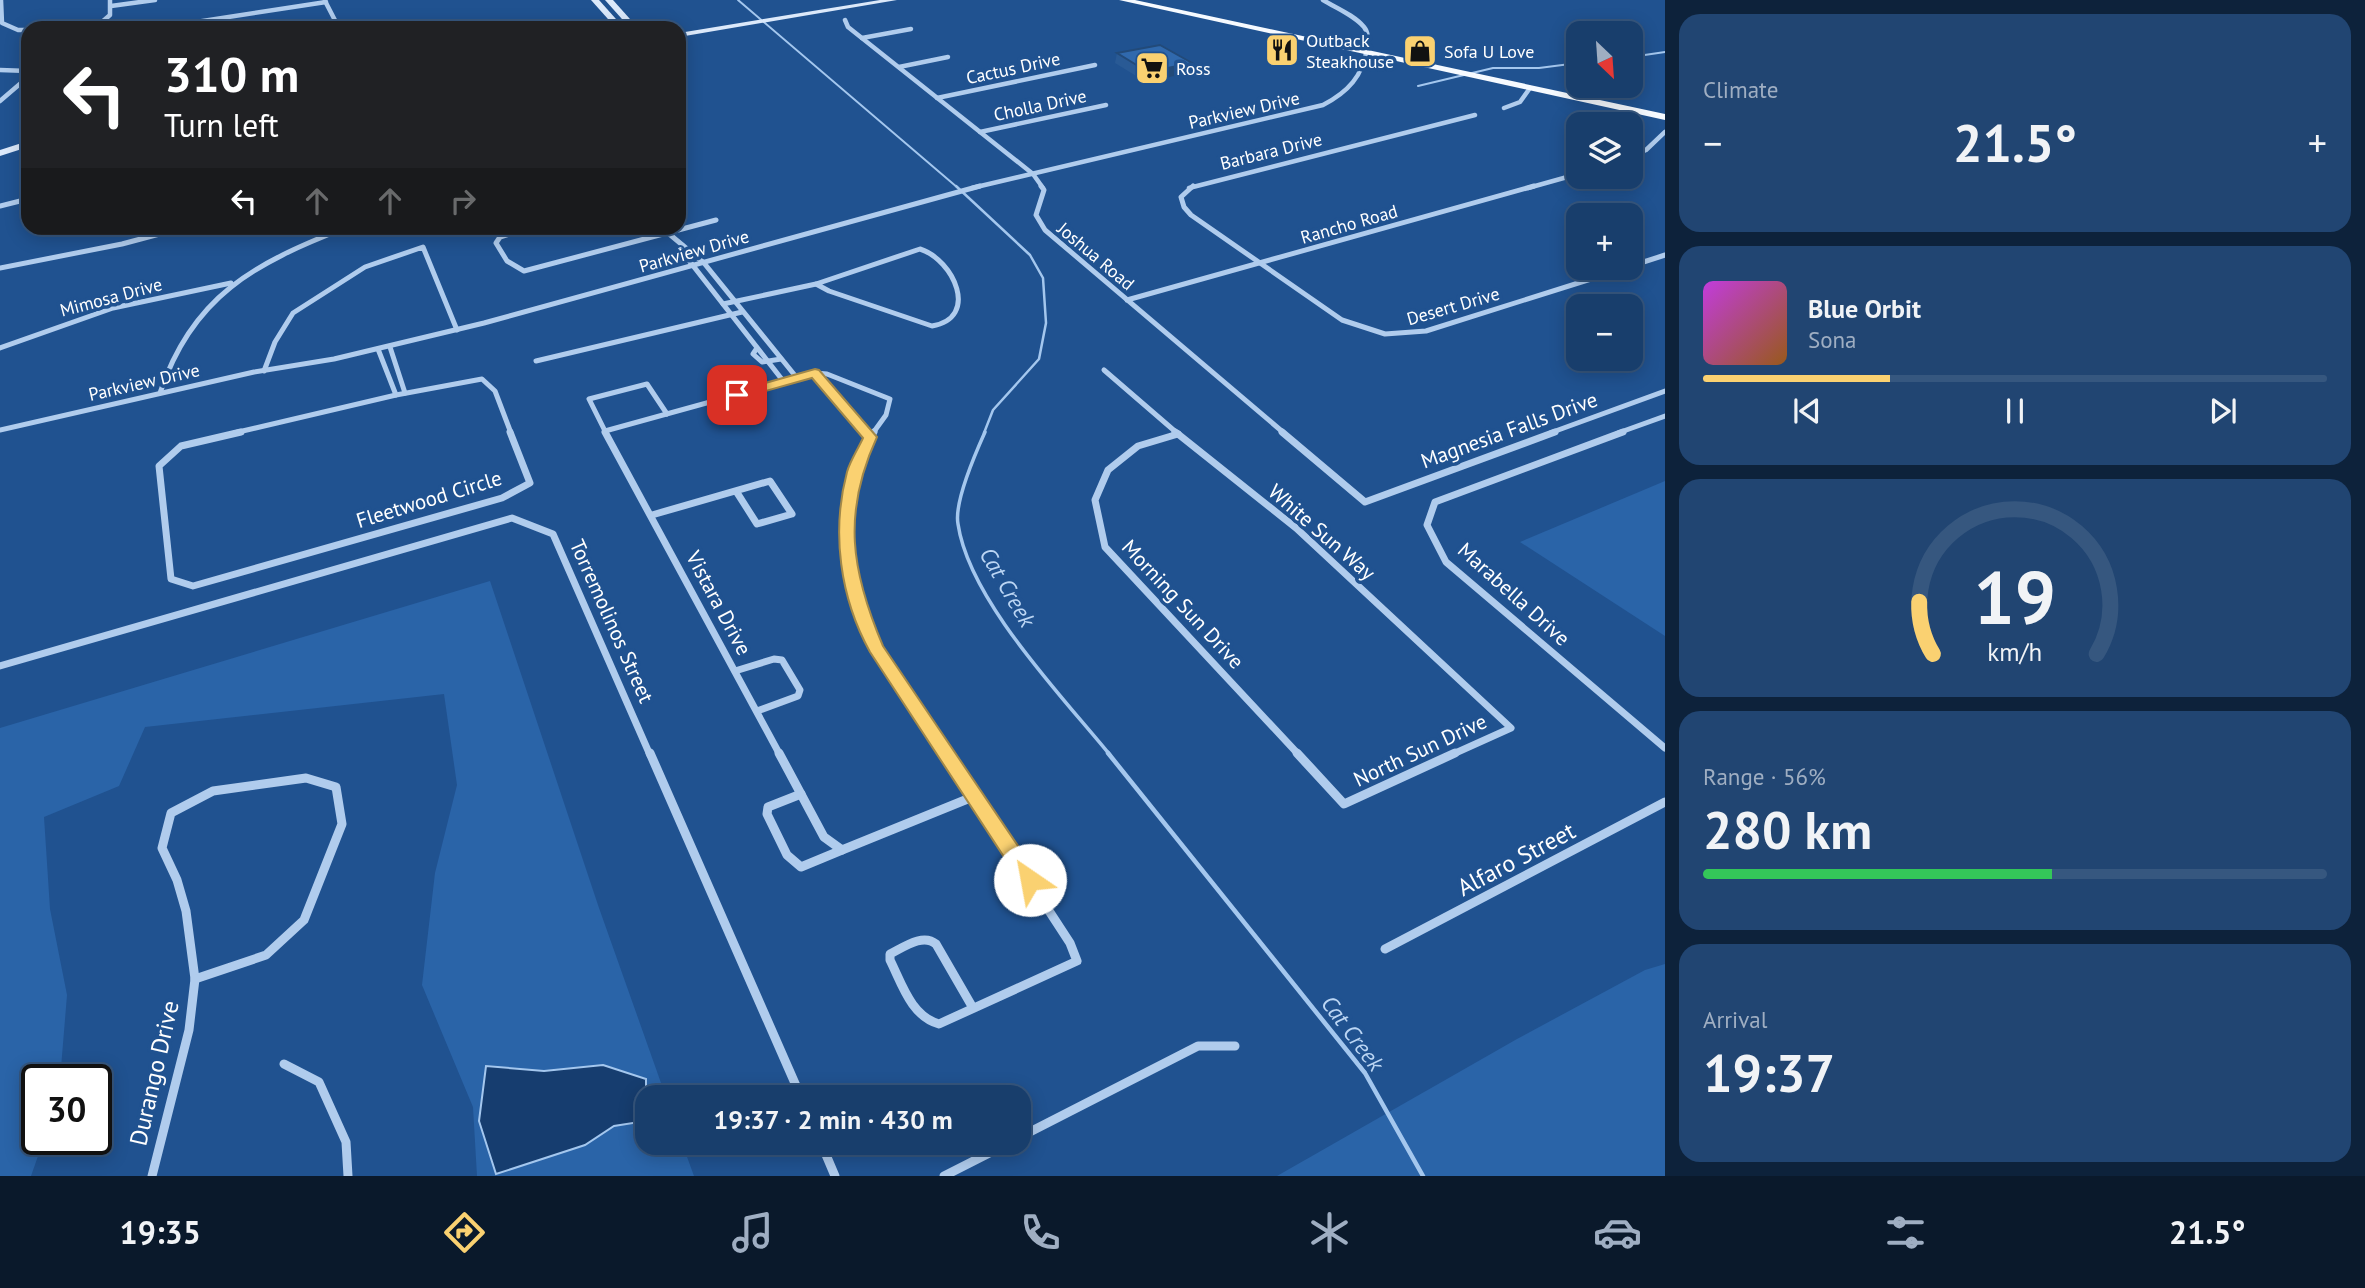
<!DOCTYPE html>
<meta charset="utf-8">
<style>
body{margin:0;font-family:"PT Sans",sans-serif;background:#214572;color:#f1f3f6;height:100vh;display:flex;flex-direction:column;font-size:26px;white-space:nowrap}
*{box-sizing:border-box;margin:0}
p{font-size:23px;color:#9faec2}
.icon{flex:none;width:38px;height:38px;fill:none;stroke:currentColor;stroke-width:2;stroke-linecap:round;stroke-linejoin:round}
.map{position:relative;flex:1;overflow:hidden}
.side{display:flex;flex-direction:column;gap:14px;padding:14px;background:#0d223b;width:700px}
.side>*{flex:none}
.banner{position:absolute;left:21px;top:21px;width:665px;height:214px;border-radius:21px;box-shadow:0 4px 18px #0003,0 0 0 2px #36577f;background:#202124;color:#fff;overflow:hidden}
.needle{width:46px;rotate:155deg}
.buttons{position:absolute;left:1566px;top:21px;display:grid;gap:14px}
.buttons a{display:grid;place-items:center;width:77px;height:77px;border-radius:14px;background:#183e6c;box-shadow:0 4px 18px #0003,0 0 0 2px #36577f;font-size:35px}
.speed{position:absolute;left:21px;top:1064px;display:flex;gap:14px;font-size:35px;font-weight:700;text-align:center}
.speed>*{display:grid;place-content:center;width:91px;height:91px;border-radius:50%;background:#183e6c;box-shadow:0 4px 18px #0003,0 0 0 2px #36577f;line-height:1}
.speed .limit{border:4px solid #111;border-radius:10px;background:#fff;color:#111}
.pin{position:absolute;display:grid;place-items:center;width:60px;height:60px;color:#fff;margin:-30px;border-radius:14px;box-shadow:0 4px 10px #0006}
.me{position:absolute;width:77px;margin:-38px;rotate:327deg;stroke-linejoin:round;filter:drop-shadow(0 0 5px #0008)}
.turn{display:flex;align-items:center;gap:24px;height:147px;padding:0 28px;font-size:32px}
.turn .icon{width:91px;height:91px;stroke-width:2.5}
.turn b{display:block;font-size:49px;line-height:60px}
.lanes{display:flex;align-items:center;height:66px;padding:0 28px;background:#0003;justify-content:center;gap:35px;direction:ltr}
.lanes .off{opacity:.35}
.big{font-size:52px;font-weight:800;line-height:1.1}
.side .card{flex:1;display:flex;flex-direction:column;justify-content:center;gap:10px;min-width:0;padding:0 24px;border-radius:21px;background:#214572}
.side .dial{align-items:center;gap:0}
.dial svg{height:182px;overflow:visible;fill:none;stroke:#36577f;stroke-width:7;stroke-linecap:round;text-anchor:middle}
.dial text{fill:#f1f3f6;stroke:none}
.song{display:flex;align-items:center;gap:21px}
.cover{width:84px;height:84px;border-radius:10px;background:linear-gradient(135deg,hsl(290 70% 55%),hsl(30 70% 35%))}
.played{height:7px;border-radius:4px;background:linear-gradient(90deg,#fad171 30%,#36577f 30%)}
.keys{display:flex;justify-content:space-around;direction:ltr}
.heat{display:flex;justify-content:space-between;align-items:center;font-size:38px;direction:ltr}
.charge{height:10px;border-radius:5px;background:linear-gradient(90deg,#34c759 56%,#36577f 0)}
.trip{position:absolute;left:635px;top:1085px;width:396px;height:70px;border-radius:21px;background:#183e6c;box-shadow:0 4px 18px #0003,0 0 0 2px #36577f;font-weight:800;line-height:70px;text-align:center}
.dock{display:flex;height:112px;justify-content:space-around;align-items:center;background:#0a192b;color:#9faec2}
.dock .icon{width:49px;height:49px}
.dock .active{color:#fad171}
.dock b{font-size:32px;color:#f1f3f6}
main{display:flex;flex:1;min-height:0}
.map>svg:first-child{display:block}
.green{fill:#2a64a8}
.water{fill:#163d6f;stroke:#a4c7ee;stroke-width:2}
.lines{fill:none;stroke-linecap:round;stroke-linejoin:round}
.stream-far3{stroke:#a4c7ee;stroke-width:2}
.stream-far2{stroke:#a4c7ee;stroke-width:2.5}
.stream-far1{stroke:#a4c7ee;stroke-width:3.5}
.stream{stroke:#a4c7ee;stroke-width:4.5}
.street-far3{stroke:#b0cced;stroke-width:4.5}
.street-far2{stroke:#b0cced;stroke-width:5}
.street-far1{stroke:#b0cced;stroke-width:7}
.street{stroke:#b0cced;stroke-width:9}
.secondary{fill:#dce9fa;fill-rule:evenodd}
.primary{fill:#f6faff;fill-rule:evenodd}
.wall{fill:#295a95}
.shaded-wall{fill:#224a79}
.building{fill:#3069ad;stroke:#224a79;stroke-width:2}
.route{fill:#fad171;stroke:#a28849;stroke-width:2}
.labels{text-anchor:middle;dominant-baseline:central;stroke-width:7;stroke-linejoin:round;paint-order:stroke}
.far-poi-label{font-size:18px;fill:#fff;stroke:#205290;text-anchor:start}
.far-street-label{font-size:18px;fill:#fff;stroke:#205290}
.street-label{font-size:21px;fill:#fff;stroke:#205290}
.water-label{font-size:23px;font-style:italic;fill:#bcd6f4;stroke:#205290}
.near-street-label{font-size:24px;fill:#fff;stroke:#205290}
</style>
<main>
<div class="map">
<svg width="1665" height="1176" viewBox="0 0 1665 1176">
<rect width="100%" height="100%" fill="#205290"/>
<g class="green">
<polygon points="1665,481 1665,636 1520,542"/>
<polygon points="490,581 599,908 666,1097 648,1097 648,1143 682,1143 694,1176 477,1176 473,1107 422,985 435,873 457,785 444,694 145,727 119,786 44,817 50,909 67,995 60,1080 37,1080 37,1139 44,1139 31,1176 0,1176 0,728"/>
<polygon points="1665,964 1665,1176 1277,1176 1517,1039 1645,970"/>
</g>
<polygon class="water" points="603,1065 646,1079 646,1121 614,1126 585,1145 496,1174 479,1121 486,1066 544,1071"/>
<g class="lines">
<g class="stream-far3">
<polyline points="738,0 958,188"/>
<polyline points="1631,57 1665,52"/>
<polyline points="1418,86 1493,68 1539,68 1578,63"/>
</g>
<polyline class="stream-far2" points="956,186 1030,255 1043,278 1046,323 1039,359 993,410 984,433"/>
<path class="stream-far1" d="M985,432C976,452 954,503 958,524C969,600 1062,696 1110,755"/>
<polyline class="stream" points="1108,753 1365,1073 1423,1176"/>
<g class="street-far3">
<polyline points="1,0 2,23 18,30 28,30"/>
<polyline points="325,1 339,28"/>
<polyline points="111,6 155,0"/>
<polyline points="845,20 848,27 1033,174 1043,188"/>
<polyline points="95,28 110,15 110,0"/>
<polyline points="157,28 326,2"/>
<polyline points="862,38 911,29"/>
<polyline points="899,67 948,57"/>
<polyline points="0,70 28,71"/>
<polyline points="937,98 1095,65"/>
<polyline points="0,101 28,77"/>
<polyline points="1504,108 1520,102 1530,88"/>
<polyline points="980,132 1106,105"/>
<polyline points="1631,157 1646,150 1665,132"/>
<path d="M972,188L1323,105C1348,92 1363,76 1367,48C1368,40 1369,33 1364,27C1354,15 1336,8 1323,0"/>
<polyline points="1189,188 1475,115"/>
<polyline points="1528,188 1578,174"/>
</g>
<g class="street-far2">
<polyline points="1041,186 1044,190 1036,215 1045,230 1284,433"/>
<polyline points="1193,186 1181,197 1184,207 1191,215 1342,320 1385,334 1426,331 1626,268"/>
<polyline points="0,206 28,199"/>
<polyline points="528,228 500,237 496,243 507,261 524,271 716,220"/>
<polyline points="662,228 704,263 797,378"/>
<polyline points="682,245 680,249 784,382"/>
<path d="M920,249C954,260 980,318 932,326L829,291L816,284Z"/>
<polyline points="1631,266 1665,255"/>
<polyline points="0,268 122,244 182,228"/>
<polyline points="1127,300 1534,186"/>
<polyline points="723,304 816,284"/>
<polyline points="390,347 405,393"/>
<polyline points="0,348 113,308 231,283"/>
<polyline points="757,348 753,354 762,362 781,359"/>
<polyline points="378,349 396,395"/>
<polyline points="536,361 742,312"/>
<polyline points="1104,370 1177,433"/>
<polyline points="264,371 275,342 293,313 365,267 423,247 457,330"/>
<polyline points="815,373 867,433"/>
<path d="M160,393C192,296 255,263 345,228"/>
<polyline points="0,430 254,372 334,359 484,323 980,186"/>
<polyline points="605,431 589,399 647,384 667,414"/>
<polyline points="234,433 396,395 482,379 495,391 511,433"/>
<polyline points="606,433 605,431 815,373 827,374 890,399 886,415 873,433"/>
<polyline points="1550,433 1665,391"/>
<polyline points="1618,433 1665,416"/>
</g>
<g class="street-far1">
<polyline points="241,432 181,446 159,466 171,579 193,586 502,498 530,483 510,432"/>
<polyline points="605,432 780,755"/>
<polyline points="865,432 870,437"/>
<path d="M874,432C860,450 852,473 848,496C830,594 895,680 948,755"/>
<polyline points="1175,432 1178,434"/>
<polyline points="1282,432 1365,502 1555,432"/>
<polyline points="1623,432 1435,502 1427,525 1446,562 1665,748"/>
<polyline points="1178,434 1296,528 1511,728 1451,755"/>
<polyline points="1178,434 1138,446 1108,470 1095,500 1105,547 1299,755"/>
<polyline points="652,515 770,481 792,514 757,524 736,491"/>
<polyline points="0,666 512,518 553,534 650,755"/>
<polyline points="735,671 774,659 782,660 800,690 798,696 757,711"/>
</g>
<g class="street">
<polyline points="650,753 801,1097"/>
<polyline points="779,753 824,837 842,850 975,796"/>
<path d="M946,753L1070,943L1077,961L939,1024C911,1016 902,984 890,960V954C904,947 923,933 936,944L973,1008"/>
<polyline points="1297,753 1344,804 1455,753"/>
<polygon points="306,778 336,787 342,824 304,920 266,955 195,979 186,911 177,880 162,848 171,813 213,791"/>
<polyline points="801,794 768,807 767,814 787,855 801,867 842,850"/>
<polyline points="1385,949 1665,802"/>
<polyline points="284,1064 319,1082 346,1142 348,1176"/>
<polyline points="1018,1138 1198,1046 1235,1046"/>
<polyline points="821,1143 835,1176"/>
<polyline points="152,1176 189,1030 195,979"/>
<polyline points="944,1176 1009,1143"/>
</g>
<g class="secondary">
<polygon points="591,0 599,0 624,28 616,28"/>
<polygon points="605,0 613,0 638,28 630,28"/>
<polygon points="880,0 897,0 679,37 679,33"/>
<polygon points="28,141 28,147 0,156 0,150"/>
</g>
<polygon class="primary" points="1119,0 1135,0 1665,114 1665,120"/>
</g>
<polygon class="wall" points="1117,53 1189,73 1146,82 1115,63"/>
<polygon class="shaded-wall" points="1192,63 1189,73 1146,82 1148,72"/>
<polygon class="building" points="1160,45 1192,63 1148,72 1117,53"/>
<path class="route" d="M815,369L819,370L877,437C842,513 851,571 883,646L1037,874L1039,880L1037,886L1030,889L1023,886L870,652C840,598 831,532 847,472C850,461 858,449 863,438L812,378L737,399L731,395L733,392Z"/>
<defs>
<g id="restaurant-square" transform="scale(1.75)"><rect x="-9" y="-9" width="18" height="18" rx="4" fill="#fad171" stroke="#205290"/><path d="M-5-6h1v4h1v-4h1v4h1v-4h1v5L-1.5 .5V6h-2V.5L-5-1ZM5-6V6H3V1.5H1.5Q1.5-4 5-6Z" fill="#111"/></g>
<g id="shop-square" transform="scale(1.75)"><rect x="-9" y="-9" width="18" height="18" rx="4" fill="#fad171" stroke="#205290"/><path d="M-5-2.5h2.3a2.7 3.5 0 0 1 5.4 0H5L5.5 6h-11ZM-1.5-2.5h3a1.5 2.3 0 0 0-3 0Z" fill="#111"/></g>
<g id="supermarket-square" transform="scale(1.75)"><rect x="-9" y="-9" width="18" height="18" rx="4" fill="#fad171" stroke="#205290"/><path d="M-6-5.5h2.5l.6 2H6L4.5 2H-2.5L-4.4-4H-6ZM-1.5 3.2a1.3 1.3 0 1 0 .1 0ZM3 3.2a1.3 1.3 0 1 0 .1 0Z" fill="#111"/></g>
</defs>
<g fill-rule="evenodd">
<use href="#restaurant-square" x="1282" y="50"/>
<use href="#shop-square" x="1420" y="51"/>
<use href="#supermarket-square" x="1152" y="68"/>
</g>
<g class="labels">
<g class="far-poi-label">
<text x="1306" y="40">Outback<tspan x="1306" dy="21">Steakhouse</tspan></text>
<text x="1444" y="51">Sofa U Love</text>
<text x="1176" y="68">Ross</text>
</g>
<g class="far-street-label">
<text transform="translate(1013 68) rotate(-12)">Cactus Drive</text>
<text transform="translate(1040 105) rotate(-12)">Cholla Drive</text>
<text transform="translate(1244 110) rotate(-13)">Parkview Drive</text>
<text transform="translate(1271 151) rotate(-14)">Barbara Drive</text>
<text transform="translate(1349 224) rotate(-16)">Rancho Road</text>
<text transform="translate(694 251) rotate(-16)">Parkview Drive</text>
<text transform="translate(1096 256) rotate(40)">Joshua Road</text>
<text transform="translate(111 297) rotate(-15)">Mimosa Drive</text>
<text transform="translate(1453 306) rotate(-16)">Desert Drive</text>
<text transform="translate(144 382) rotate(-13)">Parkview Drive</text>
</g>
<g class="street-label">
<text transform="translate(1509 430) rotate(-20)">Magnesia Falls Drive</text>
<text transform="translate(429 499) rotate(-17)">Fleetwood Circle</text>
<text transform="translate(1322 532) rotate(41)">White Sun Way</text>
<text transform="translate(1514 594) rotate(42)">Marabella Drive</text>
<text transform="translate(719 603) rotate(62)">Vistara Drive</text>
<text transform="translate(1183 604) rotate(47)">Morning Sun Drive</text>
<text transform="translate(612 621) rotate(66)">Torremolinos Street</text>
<text transform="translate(1420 750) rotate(-25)">North Sun Drive</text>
</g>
<g class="water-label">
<text transform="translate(1008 587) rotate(60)">Cat Creek</text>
<text transform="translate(1353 1033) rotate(53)">Cat Creek</text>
</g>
<g class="near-street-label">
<text transform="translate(1516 859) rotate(-28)">Alfaro Street</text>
<text transform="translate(154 1073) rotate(-77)">Durango Drive</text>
</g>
</g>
</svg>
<div class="buttons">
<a><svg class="needle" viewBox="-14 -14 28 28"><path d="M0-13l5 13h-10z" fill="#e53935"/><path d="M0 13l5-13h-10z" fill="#9faec2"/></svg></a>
<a><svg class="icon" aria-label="layers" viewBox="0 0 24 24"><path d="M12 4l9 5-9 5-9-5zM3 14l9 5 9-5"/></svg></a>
<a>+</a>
<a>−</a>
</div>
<div class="speed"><div class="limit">30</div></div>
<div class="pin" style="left:737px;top:395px;background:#d93025"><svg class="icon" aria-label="arrive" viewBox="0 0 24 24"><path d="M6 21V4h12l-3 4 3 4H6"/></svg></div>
<svg class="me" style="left:1030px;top:880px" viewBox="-20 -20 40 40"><circle r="19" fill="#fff"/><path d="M0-13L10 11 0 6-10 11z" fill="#fad171"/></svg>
<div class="trip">19:37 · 2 min · 430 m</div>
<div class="banner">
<div class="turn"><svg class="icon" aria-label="left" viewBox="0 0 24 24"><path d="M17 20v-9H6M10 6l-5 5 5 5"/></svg><div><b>310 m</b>Turn left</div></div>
<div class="lanes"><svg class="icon" aria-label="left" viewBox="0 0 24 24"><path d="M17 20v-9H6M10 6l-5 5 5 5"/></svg><svg class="icon off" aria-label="ahead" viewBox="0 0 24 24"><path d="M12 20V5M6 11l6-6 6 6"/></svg><svg class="icon off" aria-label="ahead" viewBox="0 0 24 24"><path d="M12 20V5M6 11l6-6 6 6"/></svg><svg class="icon off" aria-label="right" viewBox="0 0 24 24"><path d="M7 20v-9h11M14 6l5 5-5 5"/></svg></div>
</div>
</div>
<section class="side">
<div class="card"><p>Climate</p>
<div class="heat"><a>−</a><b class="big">21.5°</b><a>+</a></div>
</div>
<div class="card">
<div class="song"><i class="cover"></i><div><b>Blue Orbit</b><p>Sona</p></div></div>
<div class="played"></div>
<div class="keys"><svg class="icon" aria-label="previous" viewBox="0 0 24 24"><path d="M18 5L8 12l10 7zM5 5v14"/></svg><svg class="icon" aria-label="pause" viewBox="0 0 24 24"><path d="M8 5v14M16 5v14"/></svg><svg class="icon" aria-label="next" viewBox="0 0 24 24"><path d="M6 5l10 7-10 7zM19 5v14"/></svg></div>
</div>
<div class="card dial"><svg viewBox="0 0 100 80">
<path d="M14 69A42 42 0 1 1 86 69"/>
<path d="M14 69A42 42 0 0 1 8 46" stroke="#fad171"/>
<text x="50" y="56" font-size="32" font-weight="700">19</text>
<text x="50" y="72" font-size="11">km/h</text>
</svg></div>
<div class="card"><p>Range · 56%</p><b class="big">280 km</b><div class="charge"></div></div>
<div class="card"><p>Arrival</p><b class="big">19:37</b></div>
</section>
</main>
<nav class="dock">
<b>19:35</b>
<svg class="icon active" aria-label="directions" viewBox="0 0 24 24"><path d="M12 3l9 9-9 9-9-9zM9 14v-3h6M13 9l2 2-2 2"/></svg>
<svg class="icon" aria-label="music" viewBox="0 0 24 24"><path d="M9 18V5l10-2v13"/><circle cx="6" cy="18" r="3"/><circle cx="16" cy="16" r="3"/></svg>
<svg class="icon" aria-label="phone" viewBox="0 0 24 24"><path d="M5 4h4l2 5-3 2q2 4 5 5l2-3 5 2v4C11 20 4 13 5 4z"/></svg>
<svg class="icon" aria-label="climate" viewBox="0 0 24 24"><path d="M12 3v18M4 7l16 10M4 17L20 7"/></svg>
<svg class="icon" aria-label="car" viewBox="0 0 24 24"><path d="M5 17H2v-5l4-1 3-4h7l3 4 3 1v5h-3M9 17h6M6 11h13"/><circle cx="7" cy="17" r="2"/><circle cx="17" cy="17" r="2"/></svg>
<svg class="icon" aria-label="filters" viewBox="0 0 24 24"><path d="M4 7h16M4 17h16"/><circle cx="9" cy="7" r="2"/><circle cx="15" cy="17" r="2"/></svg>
<b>21.5°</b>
</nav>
